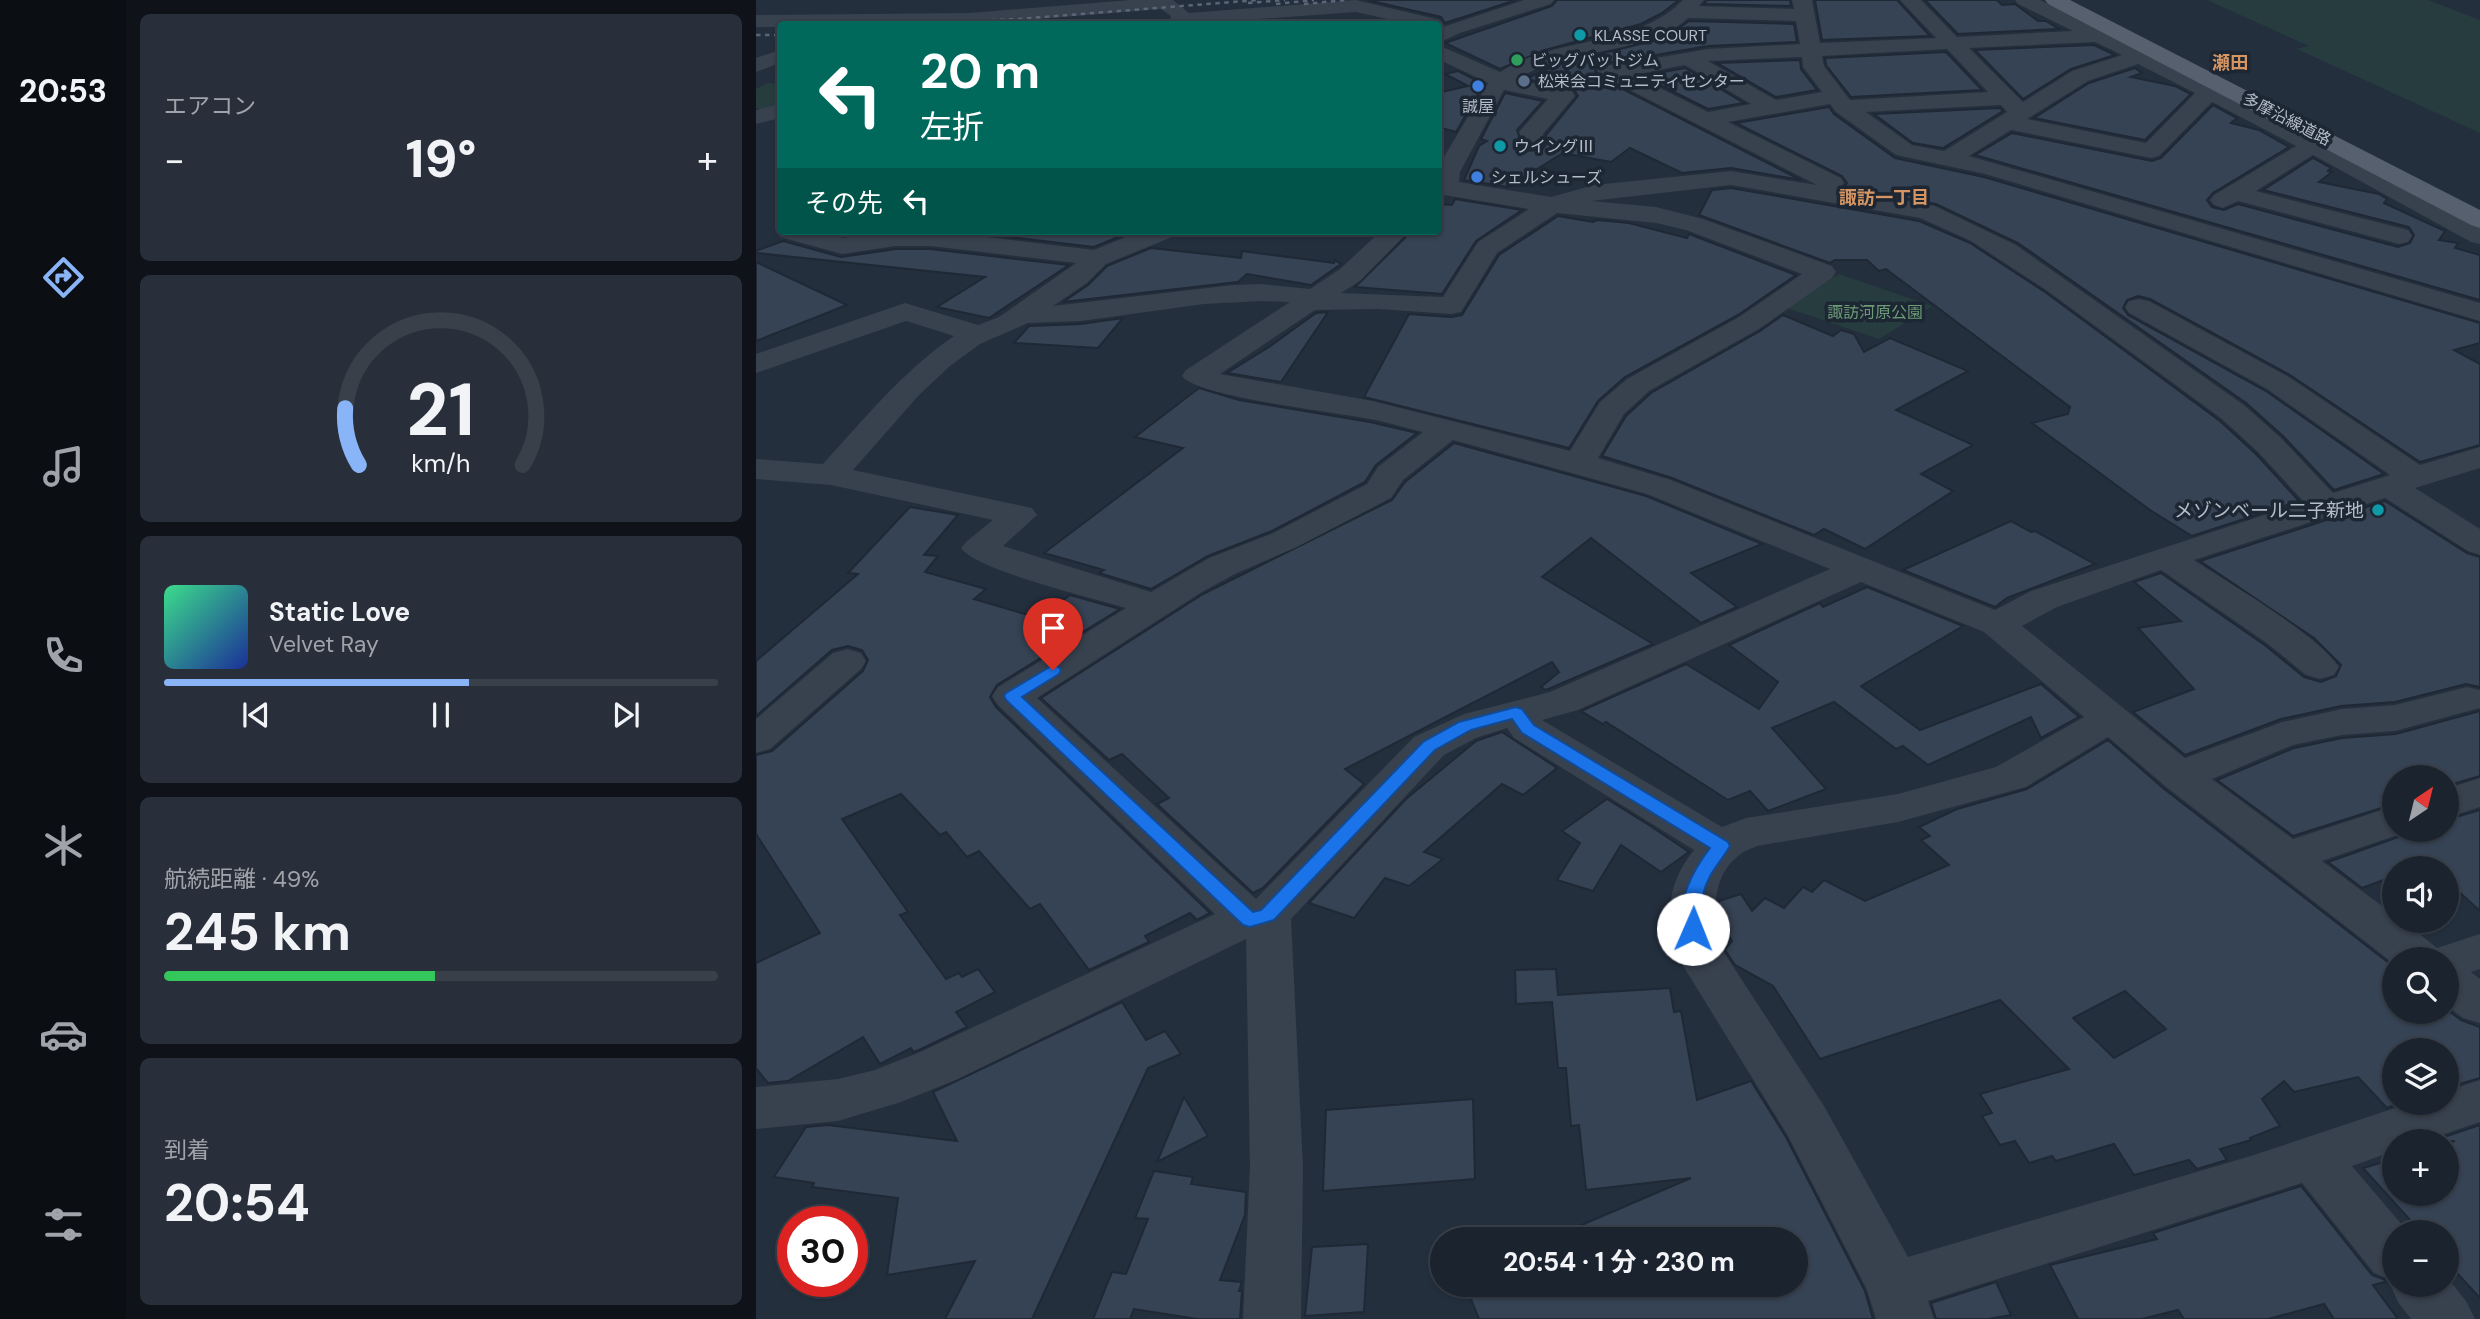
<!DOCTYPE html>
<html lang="ja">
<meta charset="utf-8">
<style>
body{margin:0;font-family:"DM Sans","Noto Sans JP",sans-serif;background:#282f3a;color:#f1f3f6;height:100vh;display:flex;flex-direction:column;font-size:26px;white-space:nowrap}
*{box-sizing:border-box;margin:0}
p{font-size:23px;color:#a0a4aa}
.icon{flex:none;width:38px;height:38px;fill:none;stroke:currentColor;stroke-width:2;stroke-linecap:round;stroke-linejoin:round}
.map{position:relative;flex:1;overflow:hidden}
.drawer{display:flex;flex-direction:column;gap:14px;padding:14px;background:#0f1319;width:630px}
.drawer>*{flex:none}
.hud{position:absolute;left:21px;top:21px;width:665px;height:214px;border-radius:7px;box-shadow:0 2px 5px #0004,0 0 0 2px #39404a;background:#00695c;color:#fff;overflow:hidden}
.needle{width:46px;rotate:35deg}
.tools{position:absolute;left:1626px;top:765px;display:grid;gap:14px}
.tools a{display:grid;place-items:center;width:77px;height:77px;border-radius:50%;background:#1b232e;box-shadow:0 2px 5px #0004,0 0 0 2px #39404a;font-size:35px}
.speed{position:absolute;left:21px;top:1206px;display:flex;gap:14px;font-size:35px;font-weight:700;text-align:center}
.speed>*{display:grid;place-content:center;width:91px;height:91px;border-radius:50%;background:#1b232e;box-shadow:0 2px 5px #0004,0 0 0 2px #39404a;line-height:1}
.speed .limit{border:10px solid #d22;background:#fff;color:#111}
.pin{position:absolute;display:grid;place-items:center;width:60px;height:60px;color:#fff;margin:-72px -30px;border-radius:50% 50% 50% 0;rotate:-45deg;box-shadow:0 0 7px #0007}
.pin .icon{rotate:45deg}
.me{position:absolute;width:77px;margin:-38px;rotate:1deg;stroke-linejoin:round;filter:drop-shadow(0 0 5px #0008)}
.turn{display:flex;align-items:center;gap:24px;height:147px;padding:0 28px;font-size:32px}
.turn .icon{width:91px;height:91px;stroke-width:2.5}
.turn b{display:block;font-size:49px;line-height:60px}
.then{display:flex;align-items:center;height:66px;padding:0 28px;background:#0003;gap:14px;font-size:26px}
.big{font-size:52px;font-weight:700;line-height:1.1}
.drawer .widget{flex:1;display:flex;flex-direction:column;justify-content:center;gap:10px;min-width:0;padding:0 24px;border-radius:10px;background:#282f3a}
.drawer .dial{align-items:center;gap:0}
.dial svg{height:182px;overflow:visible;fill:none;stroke:#39404a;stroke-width:7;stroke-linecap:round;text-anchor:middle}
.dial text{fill:#f1f3f6;stroke:none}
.song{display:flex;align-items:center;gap:21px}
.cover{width:84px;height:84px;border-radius:10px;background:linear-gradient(135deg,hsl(150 70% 55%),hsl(230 70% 35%))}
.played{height:7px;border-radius:4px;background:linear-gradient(90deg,#8ab4f8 55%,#39404a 55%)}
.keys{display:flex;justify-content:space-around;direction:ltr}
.heat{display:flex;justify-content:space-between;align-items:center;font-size:38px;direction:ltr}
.charge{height:10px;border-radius:5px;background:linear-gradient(90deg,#34c759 49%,#39404a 0)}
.trip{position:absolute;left:674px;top:1227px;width:378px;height:70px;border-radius:35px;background:#1b232e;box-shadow:0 2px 5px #0004,0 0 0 2px #39404a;font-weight:700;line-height:70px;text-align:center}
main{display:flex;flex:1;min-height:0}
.tabs{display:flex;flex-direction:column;width:126px;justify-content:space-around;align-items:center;background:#0b0e12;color:#a0a4aa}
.tabs .icon{width:49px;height:49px}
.tabs .selected{color:#8ab4f8}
.tabs b{font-size:32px;color:#f1f3f6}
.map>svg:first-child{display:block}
.green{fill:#263c3f}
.building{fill:#364354;stroke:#1f2835;stroke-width:2;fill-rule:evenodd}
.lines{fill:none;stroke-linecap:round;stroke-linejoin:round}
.minor{fill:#38414e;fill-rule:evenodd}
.major{fill:#56606e;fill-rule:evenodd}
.rail{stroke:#5a6575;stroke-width:2.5;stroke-dasharray:4.5 4.5;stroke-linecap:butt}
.route{fill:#1a73e8;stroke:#114b97;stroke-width:2}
.culture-dot{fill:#0f9aa8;stroke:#1d2633;stroke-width:2.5}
.leisure-dot{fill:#2e9e5b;stroke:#1d2633;stroke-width:2.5}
.service-dot{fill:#5c6f8a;stroke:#1d2633;stroke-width:2.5}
.shop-dot{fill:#3f7fe0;stroke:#1d2633;stroke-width:2.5}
.labels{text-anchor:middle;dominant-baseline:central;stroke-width:7;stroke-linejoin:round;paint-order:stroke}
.far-poi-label{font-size:16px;fill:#b4bcc9;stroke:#1d2633;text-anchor:start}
.far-street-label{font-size:16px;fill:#b4bcc9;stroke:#1d2633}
.far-park-label{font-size:16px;fill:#6b9a76;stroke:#1d2633}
.far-neighbourhood-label{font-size:18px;font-weight:bold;fill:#d59563;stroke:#1d2633}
.poi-label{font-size:19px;fill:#b4bcc9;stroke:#1d2633;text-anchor:end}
</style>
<main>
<nav class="tabs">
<b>20:53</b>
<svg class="icon selected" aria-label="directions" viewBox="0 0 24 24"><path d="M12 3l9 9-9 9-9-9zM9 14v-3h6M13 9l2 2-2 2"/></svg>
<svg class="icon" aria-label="music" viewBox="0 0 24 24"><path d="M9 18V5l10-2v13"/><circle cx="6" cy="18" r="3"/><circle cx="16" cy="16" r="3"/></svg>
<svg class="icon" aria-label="phone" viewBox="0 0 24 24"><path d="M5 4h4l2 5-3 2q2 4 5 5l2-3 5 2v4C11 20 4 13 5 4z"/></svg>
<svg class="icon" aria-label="climate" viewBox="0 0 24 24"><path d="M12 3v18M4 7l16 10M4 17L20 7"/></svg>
<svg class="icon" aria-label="car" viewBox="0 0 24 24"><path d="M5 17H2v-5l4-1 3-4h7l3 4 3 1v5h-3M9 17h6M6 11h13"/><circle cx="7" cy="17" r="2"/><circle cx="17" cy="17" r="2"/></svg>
<svg class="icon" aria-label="filters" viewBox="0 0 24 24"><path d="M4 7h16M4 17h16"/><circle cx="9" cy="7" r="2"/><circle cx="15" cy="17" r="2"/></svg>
</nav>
<section class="drawer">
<div class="widget"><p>エアコン</p>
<div class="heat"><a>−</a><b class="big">19°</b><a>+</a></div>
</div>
<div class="widget dial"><svg viewBox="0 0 100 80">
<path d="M14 69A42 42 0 1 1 86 69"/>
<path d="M14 69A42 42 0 0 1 8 44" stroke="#8ab4f8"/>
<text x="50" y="56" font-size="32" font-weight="700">21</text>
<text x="50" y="72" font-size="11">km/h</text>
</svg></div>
<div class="widget">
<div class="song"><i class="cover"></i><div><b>Static Love</b><p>Velvet Ray</p></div></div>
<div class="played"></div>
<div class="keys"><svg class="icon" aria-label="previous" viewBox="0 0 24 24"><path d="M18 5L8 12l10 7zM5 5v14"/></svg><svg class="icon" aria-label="pause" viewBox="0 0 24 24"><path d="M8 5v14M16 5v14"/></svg><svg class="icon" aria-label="next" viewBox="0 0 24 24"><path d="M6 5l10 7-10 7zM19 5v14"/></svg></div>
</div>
<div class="widget"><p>航続距離 · 49%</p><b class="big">245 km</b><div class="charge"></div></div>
<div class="widget"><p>到着</p><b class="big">20:54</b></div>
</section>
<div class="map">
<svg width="1724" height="1319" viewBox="0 0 1724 1319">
<rect width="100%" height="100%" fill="#242f3e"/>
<g class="green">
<polygon points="1451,0 1672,0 1724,20 1724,133 1541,49 1553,46"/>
<polygon points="12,83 24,84 24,110 16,112 0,108 0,89"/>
<polygon points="1083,274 1176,306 1123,339 1028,307"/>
</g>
<g class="building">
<polygon points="611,0 760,0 689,23 685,17"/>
<polygon points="801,0 923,0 906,13 885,24 789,50 744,69 689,43 796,6"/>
<polygon points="951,0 1034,0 1035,6 948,4"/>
<polygon points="1059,0 1141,0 1174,36 1066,40"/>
<polygon points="1169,0 1241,0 1246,5 1259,4 1282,21 1290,21 1303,29 1202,34"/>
<polygon points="933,21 1038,24 1041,42 952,46 859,62 844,62 839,71 843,77 1045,180 975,168 926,173 874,148 855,162 807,153 752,187 708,180 723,146 731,141 725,139 749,93 787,101 761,130 768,151 786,150 791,143 790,135 822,96 817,88 769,79 804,64 896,41 916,33"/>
<polygon points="1338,45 1359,55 1315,69 1267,99 1219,50"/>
<polygon points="1190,52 1226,90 1095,97 1070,65 1069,58"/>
<polygon points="1044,60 1045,69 1061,90 1020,97 961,63"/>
<polygon points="929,68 988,103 952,109 886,76"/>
<polygon points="1379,68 1386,73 1375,77 1419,86 1435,94 1389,140 1278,118 1333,83"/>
<polygon points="702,71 728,84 700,132 682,127 682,93 712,86 689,74"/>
<polygon points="1457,105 1481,118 1475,123 1503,130 1533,147 1457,193 1451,200 1456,207 1468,210 1482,204 1642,247 1654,243 1658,235 1653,227 1507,190 1557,158 1575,168 1572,171 1576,172 1563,182 1623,194 1631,199 1628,203 1689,231 1683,240 1702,243 1699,248 1724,255 1724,300 1219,155 1256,133 1396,161 1405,158"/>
<polygon points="1073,107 1078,114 1139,158 1228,177 1724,323 1724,343 1698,350 1724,364 1724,445 1664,462 1534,375 1394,299 1382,296 1371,300 1367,308 1372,315 1510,391 1628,474 1578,490 1527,436 1490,403 1262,243 1180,204 1088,187 1091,183 1086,176 980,123"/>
<polygon points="1244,108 1247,111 1187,148 1157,143 1118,114"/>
<polygon points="975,188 1163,221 1214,243 1289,292 1464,421 1500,454 1543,501 1436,536 1394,510 1276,423 1312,414 1314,407 1130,269 1123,271 1111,260 1079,260 1074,263 943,215 956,190"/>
<polygon points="699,199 766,210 720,241 686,294 599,287 656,231 682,231 682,204 696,205"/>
<polygon points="802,216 837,222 841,220 873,223 931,238 933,234 1040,275 982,315 869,377 842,401 813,448 608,397 653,314 695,317 706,315 743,255"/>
<polygon points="203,231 377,231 338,247"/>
<polygon points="27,241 85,257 140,249 174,249 313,265 233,318 181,307 229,277 0,253 0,251"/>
<polygon points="395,248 485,258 486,251 578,263 579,260 585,264 555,285 491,274 482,282 307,302 332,285 351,266"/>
<polygon points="0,262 91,305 0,341"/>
<polygon points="572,312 525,382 471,373 513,347 560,313"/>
<polygon points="1027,315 1077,336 1085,330 1098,334 1108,352 1134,338 1212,371 1140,410 1217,445 1165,474 1197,491 1109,549 1068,529 1058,535 916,478 846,456 870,416 895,393 1004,331"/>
<polygon points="367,318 342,348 258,343 273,326 325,324"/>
<polygon points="443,388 483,400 614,422 661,433 620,465 609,482 516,531 452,556 395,589 343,573 348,570 288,553 427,448 379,437"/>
<polygon points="698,443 890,496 1006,544 935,573 981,607 945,623 835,538 786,577 897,644 790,690 785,687 803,672 796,662 589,769 608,784 507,888 497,893 401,804 413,798 366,754 353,760 285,698 447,594 636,500 649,482"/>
<polygon points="1629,501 1711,553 1724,557 1724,687 1710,684 1639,702 1585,706 1525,719 1429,755 1377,712 1438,689 1382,628 1425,621 1378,582 1405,573 1510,646 1548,677 1565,682 1580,676 1585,665 1558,638 1444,561"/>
<polygon points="154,507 202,515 168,555 182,556 169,572 230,589 218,599 282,618 314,595 364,609 241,685 234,697 240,707 454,913 441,920 434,913 389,936 393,942 333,970 284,904 274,909 223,851 211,857 190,832 184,835 145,794 86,819 152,912 144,915 190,979 203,973 206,977 222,969 239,992 200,1012 211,1027 163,1050 157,1052 155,1048 124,1064 107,1037 32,1081 12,1083 0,1068 0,963 64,933 0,834 0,755 16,751 107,671 112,660 106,650 92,646 76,650 0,716 0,661 102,574 92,573"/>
<polygon points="1255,521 1275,532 1279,531 1339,564 1251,598 1239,607 1147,570"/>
<polygon points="1111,587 1207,626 1105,686 1164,730 1285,684 1323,717 1285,738 1275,717 1172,765 1147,746 1140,749 1078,702 1016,728 1070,789 1012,811 994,791 972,800 850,722 847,724 825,711 930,664 1003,709 1022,682 973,645 1064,603 1067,607"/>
<polygon points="1724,711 1724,776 1690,786 1690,777 1638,777 1638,804 1537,836 1461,780 1538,748 1586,738 1640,734"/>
<polygon points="746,732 801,768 767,795 746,784 668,852 687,859 653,886 629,878 598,918 553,903 650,799 720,741"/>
<path d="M1352,740L1407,788L1638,967V1012H1690V1009L1705,1020L1724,1027V1078L1690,1088V1050H1638V1102H1647L1631,1108L1602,1077L1538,1092L1528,1081L1506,1099L1524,1126L1494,1138L1495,1140L1464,1149L1471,1160L1441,1169L1433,1160L1378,1175L1358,1144L1300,1161L1296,1156L1273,1163L1259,1141L1244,1145L1226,1116L1236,1113L1224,1094L1313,1069L1244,1000L1064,1059L1017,986L979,965L969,950L976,941L964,921L963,901L985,894L996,911L1009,898L1028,908L1047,887L1056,892L1068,880L1109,901L1193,865L1165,840L1174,836L1163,827L1201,809L1271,789ZM1369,991L1410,1029L1358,1058L1317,1018Z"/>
<polygon points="851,799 896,827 933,852 905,872 865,845 837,891 801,880 824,843 806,831"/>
<polygon points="1724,810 1724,911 1690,880 1690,868 1677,868 1672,863 1660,868 1638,868 1638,876 1606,888 1572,862 1654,833 1656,830 1690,830 1690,820"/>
<polygon points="800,969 802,995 914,988 918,1012 925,1011 941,1100 995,1081 1030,1137 1109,1291 1117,1319 723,1319 709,1284 1040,1284 1040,1239 793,1239 935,1178 830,1190 823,1125 815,1126 810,1068 802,1068 796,1002 760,1004 759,970"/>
<polygon points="366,1002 390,1040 409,1031 425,1054 392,1068 276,1319 189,1319 219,1261 131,1275 142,1198 56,1187 58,1183 18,1177 50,1127 72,1125 201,1141 177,1092"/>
<polygon points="428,1097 452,1136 401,1162"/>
<polygon points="717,1099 719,1179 567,1191 570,1110"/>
<polygon points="1724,1125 1724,1298 1690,1261 1690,1232 1665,1232 1607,1168 1638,1159 1638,1194 1690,1194 1690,1143 1699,1141 1676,1141"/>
<polygon points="398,1171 437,1177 435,1184 490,1192 489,1215 464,1280 486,1282 483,1291 486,1291 484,1319 441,1319 378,1309 374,1319 337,1319 356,1272 370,1274 392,1219 379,1218"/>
<polygon points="1545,1186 1616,1275 1632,1281 1617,1285 1642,1319 1578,1319 1568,1304 1512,1319 1428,1319 1422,1310 1386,1319 1322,1319 1294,1265 1401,1239 1397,1233"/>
<polygon points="612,1244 608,1312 549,1316 556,1247"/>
<polygon points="1240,1282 1255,1315 1232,1319 1180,1319 1175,1303"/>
</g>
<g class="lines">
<g class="minor">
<polygon points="375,0 417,0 433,13 600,0 684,20 687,24 684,28 768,0 798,0 795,4 704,33 682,43 682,24 654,24 600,12 433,24 413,24 415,16 405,9 219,24 24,24 24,27 0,27 0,15 214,13"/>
<path d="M927,0H948L943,6L1038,9L1036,0H1056L1064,43L1180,38L1144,0H1165L1201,37L1317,31L1262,4L1259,0H1284L1462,86L1724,225V244L1715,242L1557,155L1500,191L1652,230L1656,236L1652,242L1643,244L1482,201L1467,208L1458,205L1454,200L1458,195L1540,146L1456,102L1403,156L1395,158L1255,130L1213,156L1724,303V321L1229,174L1140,155L1080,112L1074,104L972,122L1085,178L1088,183L1083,189L1179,206L1260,245L1488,405L1525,438L1577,493L1634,475L1511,389L1373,313L1369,307L1373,301L1383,299L1393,301L1533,377L1664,465L1724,447V468L1659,488L1724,529V555L1712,551L1629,498L1438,560C1474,584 1561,634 1583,667L1578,675L1564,679L1550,675L1512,644L1405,570L1301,607L1266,626L1429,758L1526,722L1586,709L1639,705L1711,687L1724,690V708L1639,731L1586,735L1537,745L1456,779L1537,839L1638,806V830H1654L1653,831L1566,861L1638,915V920H1646L1681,948L1724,934V969L1715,972L1724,979V1023L1707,1018L1690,1005V959H1638V964L1409,786L1352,737L1270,787L1142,822L1001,846C994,849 986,852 981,857C953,880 958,920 967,951L1068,1106L1152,1257L1498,1155L1657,1102H1690V1091L1724,1080V1122L1668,1141H1638V1151L1596,1166L1652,1232H1638V1284H1690V1276L1710,1301L1719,1319H1655L1642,1302L1634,1284L1636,1280L1618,1273L1546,1183L1172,1301L1178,1319H1120L1111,1290L1032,1136L921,956C910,915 910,885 938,850L758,738L751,728L720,738L688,755L535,919L547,1167L545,1319H487L494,1167L490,939L200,1080L145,1102L82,1121L0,1129V1087L82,1079L119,1070L164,1052L459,914L242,705L236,696L242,687L370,608C338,598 221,571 205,548L211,541L237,520L75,485L0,479V459L67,464C108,419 147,371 198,336L150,321L0,373V354L149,303L222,325L243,317L320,263L174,246H140L86,254L24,237L20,231L24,225V231H62L87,238L134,231H181L338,250L384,231H420L416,237L350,264L331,283L297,306L477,285L505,284L554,289L584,269L625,231H653L604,281L585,293L687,297L722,242L773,209L688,195L682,196V167L732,83L682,59V45L744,72C800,35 879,49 927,0ZM932,18L1040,21L1044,44L952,49L859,65H844L841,70L844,75L1061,185L975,171L838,185L795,197L703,182L704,172L748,90L792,99L763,132L768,148H784L788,143L787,134L819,96L816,91L761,80C810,46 892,56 932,18ZM1339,42L1366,55L1316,71L1267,102L1213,48ZM1191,49L1232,92L1094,100L1068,66L1066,56ZM1046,57L1047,67L1066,92L1020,100L952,61ZM1382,64L1439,93L1390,143L1271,119L1332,81ZM929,65L995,104L952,112L878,75ZM1245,105L1251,112L1188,151L1156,145L1110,112ZM975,185L1164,218L1215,241L1290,290L1466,419L1502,452L1548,502L1275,591L1239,610L915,480L842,458L868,414L893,391L1003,329L1076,278L1080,272L1076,266L947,219L900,207L835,201ZM801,213L900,223L930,230L1046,274L983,317L871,379L844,402L814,451L617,401L464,374L559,310L622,309L695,314L705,312L741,253ZM505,301L534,302L430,370L426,376C440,397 582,412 614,419C632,422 649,428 667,432L622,467L611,484L517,533L453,558L395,592L247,546L281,515L276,508L97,470L163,395L194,366L224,344L272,323L325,321L448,304ZM697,440L891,494L1074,569L794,692L708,714L658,737L500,899L281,698L446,592L479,574L541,547L635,498L647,480ZM1105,582L1228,632L1328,717L1240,767L1142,794L990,818L966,827L786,720L822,710Z"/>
<polygon points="24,50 24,63 0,72 0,58"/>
<polygon points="24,104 24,118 0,124 0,110"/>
<polygon points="91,649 105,653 110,661 105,669 14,749 0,753 0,719 77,653"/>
<polygon points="1724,778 1724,807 1690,818 1690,789"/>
</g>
<polygon class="major" points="1289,0 1314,0 1724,210 1724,228 1715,225 1292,4"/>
<g class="rail">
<polyline points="492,3 529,0"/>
<polyline points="520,4 558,0"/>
<polyline points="548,4 590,0"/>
<polyline points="136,24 262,19 502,0"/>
<polyline points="0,35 24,35"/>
</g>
</g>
<path class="route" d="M297,665L303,667L305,670L303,674L266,697L497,912L505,910L667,742L703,722L760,707L766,709L778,725L972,842L974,846C964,863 951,875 947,895C944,908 950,923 944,934H930C916,907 938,869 954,848L766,733L756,719L715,730L679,750L518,920L494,927L487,925L250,700L248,696L250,693Z"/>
<g class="culture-dot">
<circle cx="824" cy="35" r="7"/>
<circle cx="744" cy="146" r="7"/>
<circle cx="1622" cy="510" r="7"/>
</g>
<circle class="leisure-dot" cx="761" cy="60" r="7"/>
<circle class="service-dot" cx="768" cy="81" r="7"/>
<g class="shop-dot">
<circle cx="722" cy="86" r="7"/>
<circle cx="721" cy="177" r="7"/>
</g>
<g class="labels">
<g class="far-poi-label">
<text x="838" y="35">KLASSE COURT</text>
<text x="775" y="60">ビッグバットジム</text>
<text x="782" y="81">松栄会コミュニティセンター</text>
<text x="722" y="106" text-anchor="middle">誠屋</text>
<text x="758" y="146">ウイングⅢ</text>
<text x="735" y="177">シェルシューズ</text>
</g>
<g class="far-street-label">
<text transform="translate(1531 119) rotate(27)">多摩沿線道路</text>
</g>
<g class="far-park-label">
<text x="1119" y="312">諏訪河原公園</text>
</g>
<g class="far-neighbourhood-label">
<text x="1474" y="63">瀬田</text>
<text x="1128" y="198">諏訪一丁目</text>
</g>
<g class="poi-label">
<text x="1608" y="510">メゾンベール二子新地</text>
</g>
</g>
</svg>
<div class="tools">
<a><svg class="needle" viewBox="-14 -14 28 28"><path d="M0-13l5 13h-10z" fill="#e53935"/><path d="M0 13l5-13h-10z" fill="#a0a4aa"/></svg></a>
<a><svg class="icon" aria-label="sound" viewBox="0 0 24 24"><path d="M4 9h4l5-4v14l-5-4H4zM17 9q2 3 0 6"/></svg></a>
<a><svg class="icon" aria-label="search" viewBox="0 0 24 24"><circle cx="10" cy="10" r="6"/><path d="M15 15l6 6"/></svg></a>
<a><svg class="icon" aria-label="layers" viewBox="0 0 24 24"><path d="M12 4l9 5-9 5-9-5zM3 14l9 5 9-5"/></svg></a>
<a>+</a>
<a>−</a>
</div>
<div class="speed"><div class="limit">30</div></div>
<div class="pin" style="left:297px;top:670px;background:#d93025"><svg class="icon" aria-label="arrive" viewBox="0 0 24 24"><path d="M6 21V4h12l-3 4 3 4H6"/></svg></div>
<svg class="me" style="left:937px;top:929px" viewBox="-20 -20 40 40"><circle r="19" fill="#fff"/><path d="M0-13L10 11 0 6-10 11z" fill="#1a73e8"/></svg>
<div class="trip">20:54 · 1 分 · 230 m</div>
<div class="hud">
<div class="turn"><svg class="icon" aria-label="left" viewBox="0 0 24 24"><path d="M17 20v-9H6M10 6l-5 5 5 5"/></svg><div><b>20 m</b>左折</div></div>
<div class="then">その先<svg class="icon" aria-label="left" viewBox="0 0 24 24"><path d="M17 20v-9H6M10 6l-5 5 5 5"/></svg></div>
</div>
</div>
</main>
